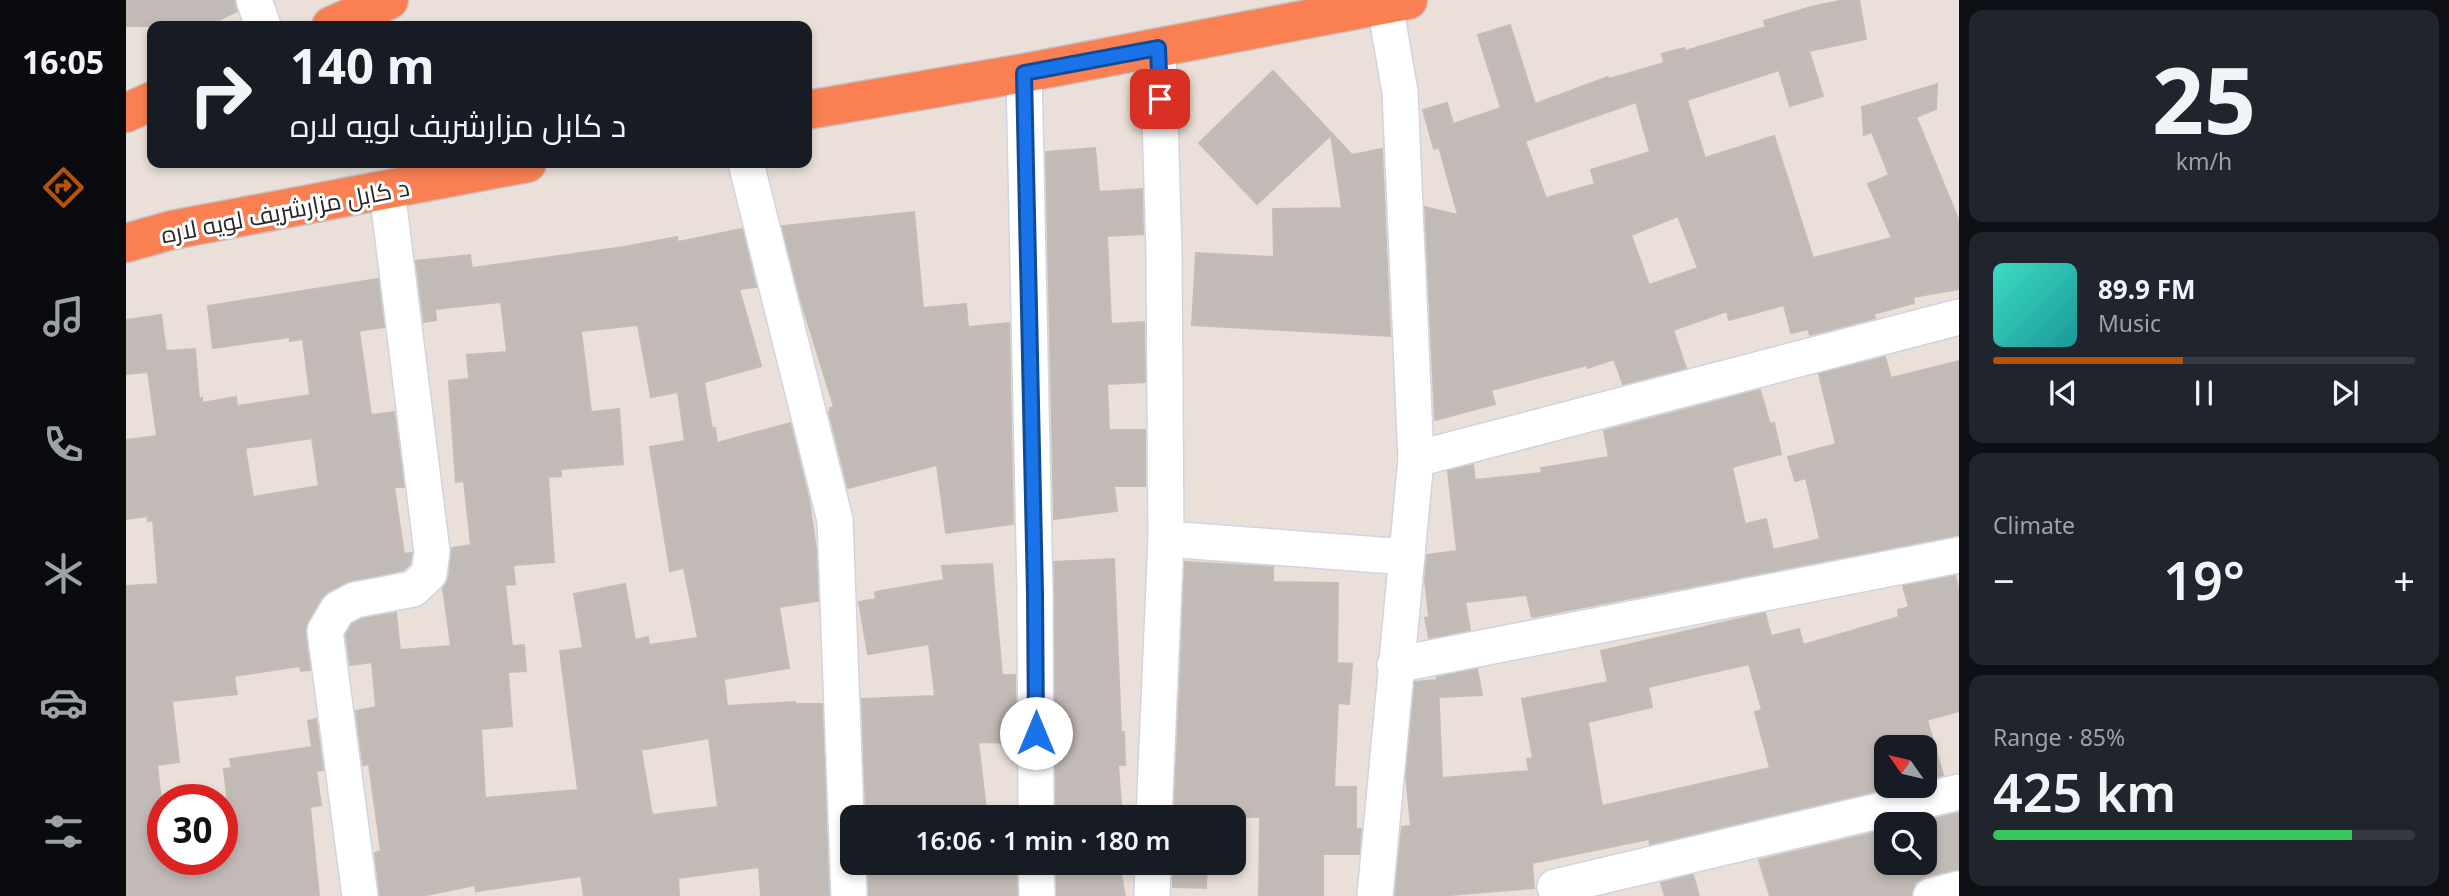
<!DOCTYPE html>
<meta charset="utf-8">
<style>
body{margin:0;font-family:"Noto Sans",Cairo,sans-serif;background:#20242c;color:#f1f3f6;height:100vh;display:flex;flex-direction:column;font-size:26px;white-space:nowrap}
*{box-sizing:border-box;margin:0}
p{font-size:23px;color:#9ea1a6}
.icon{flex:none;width:38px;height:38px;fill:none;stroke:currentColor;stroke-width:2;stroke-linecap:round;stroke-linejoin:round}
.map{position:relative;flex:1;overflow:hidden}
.sheet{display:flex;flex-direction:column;gap:10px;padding:10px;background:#0d0f14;width:490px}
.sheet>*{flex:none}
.hud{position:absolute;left:21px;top:21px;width:665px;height:147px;border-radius:14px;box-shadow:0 4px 10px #0003;background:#171b24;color:#f1f3f6;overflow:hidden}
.needle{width:46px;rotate:304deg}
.buttons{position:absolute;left:1748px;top:735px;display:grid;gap:14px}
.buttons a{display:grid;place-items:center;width:63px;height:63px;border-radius:14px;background:#171b24;box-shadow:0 4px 10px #0003;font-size:35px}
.speed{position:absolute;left:21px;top:784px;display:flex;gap:14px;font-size:35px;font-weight:700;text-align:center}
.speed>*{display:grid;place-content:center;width:91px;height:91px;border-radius:50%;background:#171b24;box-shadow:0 4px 10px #0003;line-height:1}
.speed .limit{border:10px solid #d22;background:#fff;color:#111}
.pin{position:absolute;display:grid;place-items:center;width:60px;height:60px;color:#fff;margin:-30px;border-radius:14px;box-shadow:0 4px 10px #0006}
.me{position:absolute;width:77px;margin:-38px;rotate:0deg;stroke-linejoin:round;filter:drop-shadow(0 0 5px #0008)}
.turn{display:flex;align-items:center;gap:24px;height:147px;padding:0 28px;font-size:32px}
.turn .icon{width:91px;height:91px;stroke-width:2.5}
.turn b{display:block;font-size:49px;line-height:60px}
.big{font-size:52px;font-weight:600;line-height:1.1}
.sheet .card{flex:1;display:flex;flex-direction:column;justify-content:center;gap:10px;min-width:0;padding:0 24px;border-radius:14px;background:#20242c}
.sheet .dial{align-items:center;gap:0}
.dial b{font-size:91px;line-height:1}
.song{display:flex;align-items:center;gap:21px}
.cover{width:84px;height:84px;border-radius:10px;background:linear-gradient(135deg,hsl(170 70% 55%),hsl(180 70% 35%))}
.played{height:7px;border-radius:4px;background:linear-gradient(90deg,#b45309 45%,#363941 45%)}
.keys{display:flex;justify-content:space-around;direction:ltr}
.heat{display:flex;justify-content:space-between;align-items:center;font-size:38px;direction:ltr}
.charge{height:10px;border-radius:5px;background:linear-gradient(90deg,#34c759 85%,#363941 0)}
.trip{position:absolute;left:714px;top:805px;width:406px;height:70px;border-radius:14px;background:#171b24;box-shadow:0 4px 10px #0003;font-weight:600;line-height:70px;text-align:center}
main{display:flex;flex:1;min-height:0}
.dock{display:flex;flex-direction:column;width:126px;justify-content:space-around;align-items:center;background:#090b0e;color:#9ea1a6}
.dock .icon{width:49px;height:49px}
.dock .selected{color:#b45309}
.dock b{font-size:32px;color:#f1f3f6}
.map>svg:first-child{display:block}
.building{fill:#c2bab6;stroke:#c5bcb3;stroke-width:2;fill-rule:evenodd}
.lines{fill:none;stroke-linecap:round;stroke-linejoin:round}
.street-casing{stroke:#ced5e1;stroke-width:38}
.highway-casing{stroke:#c3c3c3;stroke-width:41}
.street{stroke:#fff;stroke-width:35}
.highway{stroke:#fa8054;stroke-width:38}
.route-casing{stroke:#114b97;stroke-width:18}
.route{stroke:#1a73e8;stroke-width:12}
.labels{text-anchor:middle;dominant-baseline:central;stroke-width:6;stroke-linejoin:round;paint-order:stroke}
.street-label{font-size:24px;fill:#272727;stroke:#fff}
</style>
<main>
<nav class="dock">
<b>16:05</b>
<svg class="icon selected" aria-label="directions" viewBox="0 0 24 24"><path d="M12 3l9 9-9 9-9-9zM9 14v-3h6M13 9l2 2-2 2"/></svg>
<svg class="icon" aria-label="music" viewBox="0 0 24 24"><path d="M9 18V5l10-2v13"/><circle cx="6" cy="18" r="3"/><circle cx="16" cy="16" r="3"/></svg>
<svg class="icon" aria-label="phone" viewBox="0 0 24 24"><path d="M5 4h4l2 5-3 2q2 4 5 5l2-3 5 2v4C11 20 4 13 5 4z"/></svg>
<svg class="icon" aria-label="climate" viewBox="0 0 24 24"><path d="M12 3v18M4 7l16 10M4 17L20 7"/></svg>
<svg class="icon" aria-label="car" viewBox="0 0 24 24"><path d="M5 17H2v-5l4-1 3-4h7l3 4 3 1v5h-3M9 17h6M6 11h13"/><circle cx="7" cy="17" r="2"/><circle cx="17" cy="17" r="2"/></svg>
<svg class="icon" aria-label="filters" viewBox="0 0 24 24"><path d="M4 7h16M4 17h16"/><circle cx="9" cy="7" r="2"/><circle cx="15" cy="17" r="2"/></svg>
</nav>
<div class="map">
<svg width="1833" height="896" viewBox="0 0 1833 896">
<rect width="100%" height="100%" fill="#eae0d9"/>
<g class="building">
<polygon points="0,0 108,0 111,11 81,26 0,26"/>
<path d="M1718,0H1733L1740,39L1683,51L1697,96L1664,106L1653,70L1561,100L1579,158L1648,136L1687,258L1766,238L1742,184L1763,175L1746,132L1738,135L1736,107L1811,84L1810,109L1790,117L1833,221V289L1787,297L1788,303L1747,314L1749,318L1684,335L1682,329L1665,333L1658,305L1603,320L1601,311L1547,330L1560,368L1497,384L1488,359L1462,368L1461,365L1365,390L1369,404L1309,420L1299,207L1332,215L1313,147L1308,149L1297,110L1321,103L1327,124L1375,108L1352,35L1384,25L1409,104L1482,77L1483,79L1538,63L1536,54L1558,48L1559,51L1640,27L1638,21L1685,7ZM1510,102L1524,152L1465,170L1469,184L1420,198L1399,141ZM1552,216L1572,268L1523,285L1505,235Z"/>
<polygon points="1147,71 1226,155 1256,149 1264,336 1066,325 1070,253 1148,257 1147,209 1216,208 1205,135 1131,204 1073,143"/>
<polygon points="969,148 973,192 1016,189 1017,234 981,236 985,324 1018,322 1019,382 981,384 983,430 1019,430 1019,486 988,486 991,511 928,519 920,152"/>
<polygon points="788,212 797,308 840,304 842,327 883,323 887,524 820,533 811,465 722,488 703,412 705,412 704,408 708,407 673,294 656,226"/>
<path d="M616,229L630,287L613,289L635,366L578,382L586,429L589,428L591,443L664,423L683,500L690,549L692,601L653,607L663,668L598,679L601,706L669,702V704H696L703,896H635L633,867L552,878L553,896H458L455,876L350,891L349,885L296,896H254L249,853L255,851L243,764L237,765L230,711L250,707L246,662L224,665L220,635L226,624L236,619L270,613L274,650L325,646L317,588L323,577L326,548L345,545L338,481L330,482L323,381L343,379L341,355L381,352L375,302L309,309L310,320L298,322L290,261L344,255L346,268L498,247L551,237L552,242ZM512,325L525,397L552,392L559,441L524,447L544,571L558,568L572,638L523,645L522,637L509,640L499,584L448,594L457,648L434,651L452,790L359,798L355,729L386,726L382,672L400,671L398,645L386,646L379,585L389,584L387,565L428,562L422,477L435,476V469L497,464L493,409L465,412L455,331ZM583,738L592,807L526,815L515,750Z"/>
<path d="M252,279L258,327L233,331L245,415L268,412L278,487H268L278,554L286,553L284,564L277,570L220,582L203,591L195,598L182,621L179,633L184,670L175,671L174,666L108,676L111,694L46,701L53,762L31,765L37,818V868L81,859H96V856L107,854L98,769L106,768L104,759L186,747L182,721L190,719L197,770L190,771L195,805L184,807L193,896H0V586L32,584L27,520L22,521V516L0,519V440L31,436L22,372L0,374V320L35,315L40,351L69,349L73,399L76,398V403L110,397L111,406L184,395L177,339L164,341V337L87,348L82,306ZM186,438L193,486L127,497L119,448Z"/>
<polygon points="1759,357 1765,378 1833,361 1833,535 1406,617 1401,595 1339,602 1344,630 1303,638 1299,618 1303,617 1299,580 1301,555 1331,551 1322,471 1347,465 1349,480 1416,473 1415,468 1483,457 1478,431 1634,390 1644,424 1648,423 1655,454 1606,467 1619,524 1640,519 1647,550 1694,539 1680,478 1669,481 1662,457 1710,444 1693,374"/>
<polygon points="988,559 995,732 998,732 999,765 992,765 996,817 930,817 928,562"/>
<polygon points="1059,562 1147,567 1147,582 1212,583 1211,663 1226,664 1223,704 1212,703 1208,787 1230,787 1230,829 1235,829 1233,854 1197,854 1197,896 1133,896 1134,817 1048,817"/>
<polygon points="866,564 876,675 889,675 890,743 852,742 861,817 740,817 736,699 809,696 803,644 742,654 733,602 750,599 749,592 818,580 816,566"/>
<path d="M1829,576L1833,591V711L1801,720L1817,775L1799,779V747H1760V786H1772L1524,844L1523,839L1406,863L1408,888L1312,896H1269L1276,827L1285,826L1280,776L1289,682L1311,680V677L1351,669L1356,695L1314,697L1312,683L1316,778L1403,771L1401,759L1407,758L1396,699L1482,682L1475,651L1639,613L1645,636L1673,629L1677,645L1773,617L1772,610L1783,607L1777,586ZM1623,664L1636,710L1629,712L1644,768L1476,806L1462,722L1526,707L1522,687Z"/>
<polygon points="1833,813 1833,869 1800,876 1789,883 1785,896 1644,896 1633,860 1760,830 1760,863 1799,863 1799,824 1784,824"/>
<polygon points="742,863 890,863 891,896 743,896"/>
<polygon points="930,863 993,863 999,896 931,896"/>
<polygon points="1047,863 1081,863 1080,888 1047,887"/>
<polygon points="1567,875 1573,896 1539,896 1535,883"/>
</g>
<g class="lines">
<g class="street-casing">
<g id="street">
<polyline points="128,0 137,26"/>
<polyline points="898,73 909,593 910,817"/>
<polyline points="620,163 709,520 723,896"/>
<polyline points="1290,459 1833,317"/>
<polyline points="1040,539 1281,557"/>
<polyline points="1269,665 1833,555"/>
<polyline points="1028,817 1040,539 1038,253 1032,48"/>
<polyline points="910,863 911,896"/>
<polyline points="1429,887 1833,792"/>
<polyline points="234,896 199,631 212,609 229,600 287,589 303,574 306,552 261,190"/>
<polyline points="1026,896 1027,863"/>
<polyline points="1249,896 1290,459 1274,92 1259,5"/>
<polyline points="1805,896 1833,889"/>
</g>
</g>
<g class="highway-casing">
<g id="highway">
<polyline points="205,26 263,0"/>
<polyline points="681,110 898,73 1282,0"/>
<polyline points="0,113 26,101"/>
<polyline points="0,243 46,230 401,163"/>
</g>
</g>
<use href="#street" class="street"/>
<use href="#highway" class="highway"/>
</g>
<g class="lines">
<g class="route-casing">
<polyline id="route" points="910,733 909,593 898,73 1032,48 1034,99"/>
</g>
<use href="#route" class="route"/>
</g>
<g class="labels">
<g class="street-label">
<text transform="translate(159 210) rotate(-11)">د کابل مزارشریف لویه لاره</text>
</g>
</g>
</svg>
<div class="buttons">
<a><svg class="needle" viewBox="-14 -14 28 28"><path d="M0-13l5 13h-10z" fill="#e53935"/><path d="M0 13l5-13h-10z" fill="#9ea1a6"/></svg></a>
<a><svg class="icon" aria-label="search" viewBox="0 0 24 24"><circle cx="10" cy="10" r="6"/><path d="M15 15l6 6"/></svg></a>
</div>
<div class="speed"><div class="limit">30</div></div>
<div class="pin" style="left:1034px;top:99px;background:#d93025"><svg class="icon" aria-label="arrive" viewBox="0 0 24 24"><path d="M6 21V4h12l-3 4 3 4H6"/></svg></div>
<svg class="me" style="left:910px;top:733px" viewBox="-20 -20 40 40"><circle r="19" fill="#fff"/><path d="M0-13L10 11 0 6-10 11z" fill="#1a73e8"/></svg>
<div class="trip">16:06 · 1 min · 180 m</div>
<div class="hud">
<div class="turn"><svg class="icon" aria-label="right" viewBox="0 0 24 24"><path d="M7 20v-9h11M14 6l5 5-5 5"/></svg><div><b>140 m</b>د کابل مزارشریف لویه لاره</div></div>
</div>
</div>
<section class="sheet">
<div class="card dial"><b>25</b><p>km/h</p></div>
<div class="card">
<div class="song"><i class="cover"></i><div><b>89.9 FM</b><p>Music</p></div></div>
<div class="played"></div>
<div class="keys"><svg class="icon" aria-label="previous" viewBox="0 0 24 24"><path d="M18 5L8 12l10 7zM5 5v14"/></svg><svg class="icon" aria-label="pause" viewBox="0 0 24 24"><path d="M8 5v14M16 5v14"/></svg><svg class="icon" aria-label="next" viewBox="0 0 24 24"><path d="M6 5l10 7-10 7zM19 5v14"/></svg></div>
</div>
<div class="card"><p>Climate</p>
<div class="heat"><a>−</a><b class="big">19°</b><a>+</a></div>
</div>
<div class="card"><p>Range · 85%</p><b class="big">425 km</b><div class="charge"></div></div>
</section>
</main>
